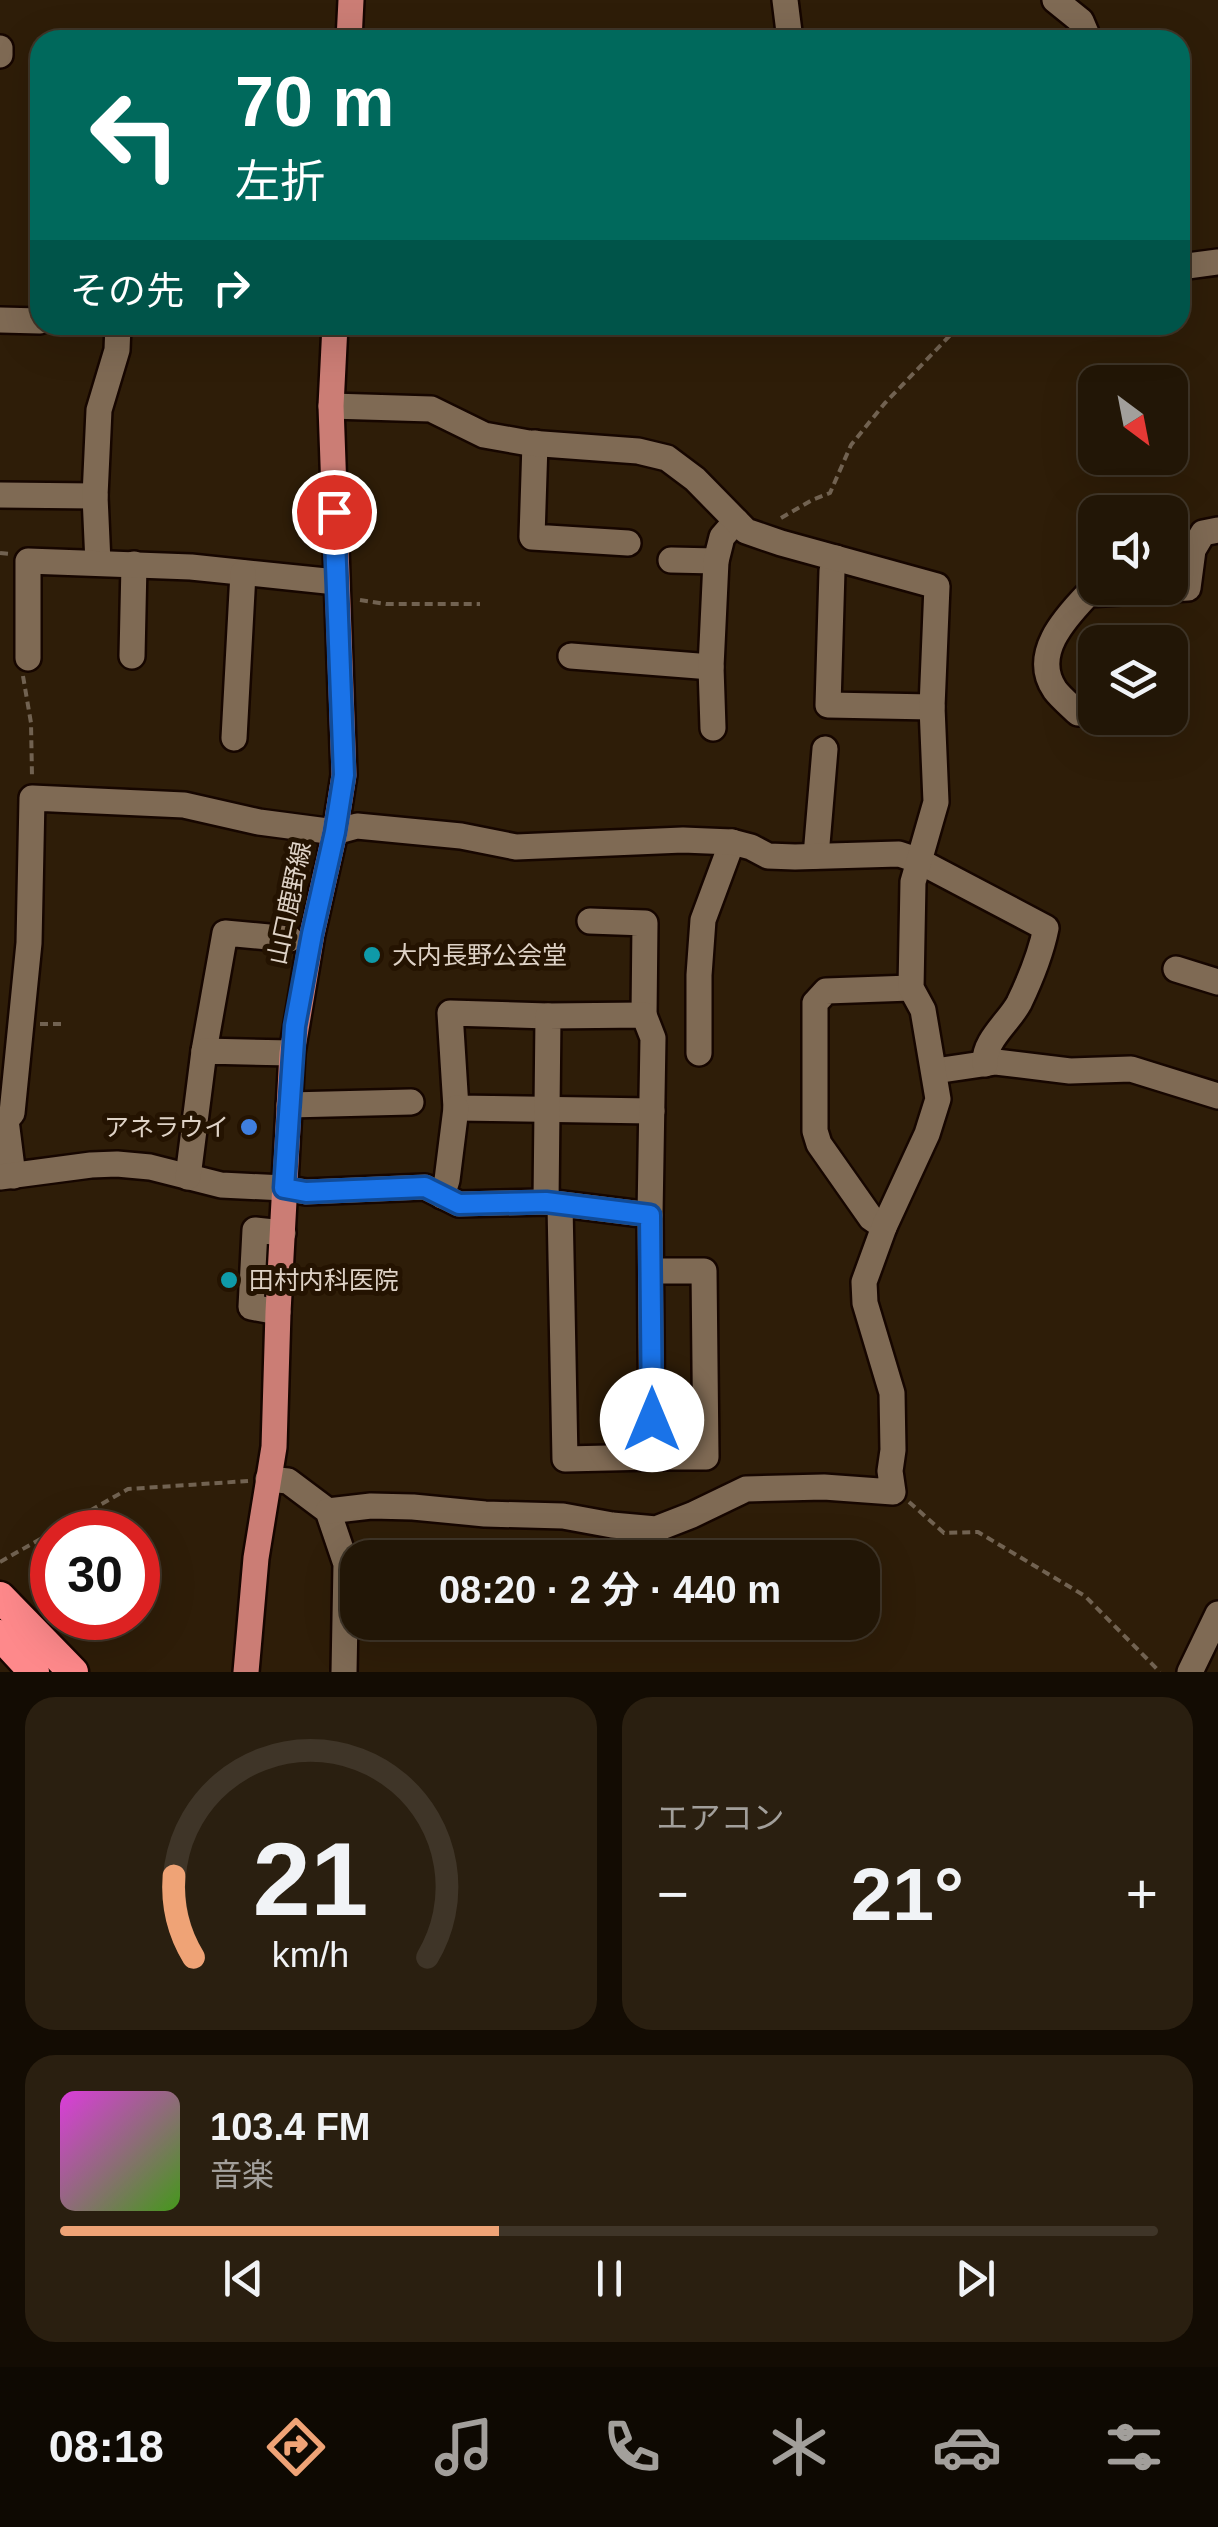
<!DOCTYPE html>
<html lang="ja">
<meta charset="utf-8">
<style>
body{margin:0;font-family:Helvetica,"Noto Sans JP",sans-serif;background:#2a1f10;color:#f1f3f6;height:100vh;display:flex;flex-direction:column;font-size:38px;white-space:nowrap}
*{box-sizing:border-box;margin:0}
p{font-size:32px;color:#a29f9b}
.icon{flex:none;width:55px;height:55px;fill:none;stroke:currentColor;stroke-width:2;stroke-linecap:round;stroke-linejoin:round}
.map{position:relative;height:1672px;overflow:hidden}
.details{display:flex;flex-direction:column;gap:25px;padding:25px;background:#130c03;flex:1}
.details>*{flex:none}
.banner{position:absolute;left:30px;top:30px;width:1160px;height:305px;border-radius:30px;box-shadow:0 10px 40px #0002,0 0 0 2px #3f3528;background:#00695c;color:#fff;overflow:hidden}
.needle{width:65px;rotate:148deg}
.controls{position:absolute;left:1078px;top:365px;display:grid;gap:20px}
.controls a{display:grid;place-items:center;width:110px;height:110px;border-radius:20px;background:#221606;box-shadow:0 10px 40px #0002,0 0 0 2px #3f3528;font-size:50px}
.speed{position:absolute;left:30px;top:1510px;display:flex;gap:20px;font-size:50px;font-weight:700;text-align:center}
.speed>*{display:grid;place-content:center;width:130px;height:130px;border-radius:50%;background:#221606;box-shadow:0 10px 40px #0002,0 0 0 2px #3f3528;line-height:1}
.speed .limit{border:15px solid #d22;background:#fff;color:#111}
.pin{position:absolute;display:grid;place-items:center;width:85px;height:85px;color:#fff;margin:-42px;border:5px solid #fff;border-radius:50%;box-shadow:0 2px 10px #0007}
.me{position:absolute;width:110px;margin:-55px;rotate:0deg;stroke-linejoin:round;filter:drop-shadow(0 0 8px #0008)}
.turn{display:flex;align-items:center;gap:35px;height:210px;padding:0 40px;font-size:45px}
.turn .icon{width:130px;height:130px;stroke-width:2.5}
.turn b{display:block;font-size:70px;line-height:85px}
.then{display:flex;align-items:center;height:95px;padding:0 40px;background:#0003;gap:20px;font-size:38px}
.big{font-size:75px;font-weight:700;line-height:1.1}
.details .card{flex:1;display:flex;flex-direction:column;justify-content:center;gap:15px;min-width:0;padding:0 35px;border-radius:30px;background:#2a1f10}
.details .dial{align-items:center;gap:0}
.dial svg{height:260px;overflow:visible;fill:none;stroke:#3f3528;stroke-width:7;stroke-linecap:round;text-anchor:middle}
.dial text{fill:#f1f3f6;stroke:none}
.song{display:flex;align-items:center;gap:30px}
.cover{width:120px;height:120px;border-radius:15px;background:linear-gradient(135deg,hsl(300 70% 55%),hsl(100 70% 35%))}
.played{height:10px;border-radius:5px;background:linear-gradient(90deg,#efa376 40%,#3f3528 40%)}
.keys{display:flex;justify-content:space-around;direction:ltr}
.heat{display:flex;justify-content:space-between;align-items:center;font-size:55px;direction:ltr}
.details .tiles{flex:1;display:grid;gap:25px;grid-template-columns:1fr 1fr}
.card:last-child{grid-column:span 2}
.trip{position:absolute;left:340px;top:1540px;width:540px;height:100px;border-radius:30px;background:#221606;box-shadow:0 10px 40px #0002,0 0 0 2px #3f3528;font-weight:700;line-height:100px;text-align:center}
.tab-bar{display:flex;height:160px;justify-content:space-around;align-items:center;background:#0e0902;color:#a29f9b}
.tab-bar .icon{width:70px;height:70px}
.tab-bar .selected{color:#efa376}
.tab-bar b{font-size:45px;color:#f1f3f6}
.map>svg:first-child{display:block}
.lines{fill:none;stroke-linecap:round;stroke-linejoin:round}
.minor-casing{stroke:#160600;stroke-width:30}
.major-casing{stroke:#160600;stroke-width:30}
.highway-casing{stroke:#160600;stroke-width:35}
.path{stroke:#716251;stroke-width:4;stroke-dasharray:8 5;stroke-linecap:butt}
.minor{stroke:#7f6a54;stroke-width:25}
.major{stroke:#cb7d75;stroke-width:25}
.highway{stroke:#fe898b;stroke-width:30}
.route-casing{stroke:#114b97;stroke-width:25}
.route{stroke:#1a73e8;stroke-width:18}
.culture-dot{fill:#0f9aa8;stroke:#241301;stroke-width:4}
.shop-dot{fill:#3f7fe0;stroke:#241301;stroke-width:4}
.labels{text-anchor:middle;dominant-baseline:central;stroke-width:10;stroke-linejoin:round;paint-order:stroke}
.street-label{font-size:25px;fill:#ded2c6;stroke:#241301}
.poi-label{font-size:25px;fill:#ded2c6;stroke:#241301;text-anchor:start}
</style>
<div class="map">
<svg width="1218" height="1672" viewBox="0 0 1218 1672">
<rect width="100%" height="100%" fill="#2e1d08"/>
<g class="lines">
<g class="minor-casing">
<g id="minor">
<polyline points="785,0 790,40"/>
<polyline points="1055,0 1081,21 1089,40"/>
<polyline points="0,48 0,55"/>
<polyline points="1180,267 1218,262"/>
<polyline points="0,320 40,321"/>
<polyline points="535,443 532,537 628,543"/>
<polyline points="0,495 95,496"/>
<polyline points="836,558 832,571 828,705 932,707"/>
<polyline points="671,560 716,561"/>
<polyline points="98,563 95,496 99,410 117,350 118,325"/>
<polyline points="132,656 134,564"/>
<polyline points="571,656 711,667"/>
<polyline points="28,658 28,561 191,567 336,582"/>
<path d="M1095,712L1078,713C1071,706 1061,698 1055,690C1031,655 1064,619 1088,594L1188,588L1193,550L1203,533L1218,530"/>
<polyline points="713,728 711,667 716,561 722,537 736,521"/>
<polyline points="234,738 243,573"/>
<polyline points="816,856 825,749"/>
<polyline points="590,921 645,923 644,1015"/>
<polyline points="1176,969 1218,982"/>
<polyline points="548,1016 450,1013 456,1108 652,1111"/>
<polyline points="204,1051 225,933 290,939"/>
<polyline points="699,1053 699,975 703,920 732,842"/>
<polyline points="935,1071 996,1062 1070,1071 1131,1069 1218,1096"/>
<polyline points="289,1105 411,1102"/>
<path d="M13,1176L6,1120L12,1113L29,943L32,798L184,805L259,822L335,832L357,826L461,836L516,847L683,840L732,842L751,847L768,856L795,857L899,854L917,860L1046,928C1041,953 1030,980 1019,1003C1009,1022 983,1041 985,1064"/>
<polyline points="0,1177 91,1165 117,1164 150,1167 221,1185 284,1188 306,1192 425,1187 459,1204 546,1202 650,1215 652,1457 565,1459 560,1205"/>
<polyline points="188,1177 204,1051 292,1053"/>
<polyline points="442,1196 447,1180 456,1108"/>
<polyline points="546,1202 548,1016 644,1015 653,1038 650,1215"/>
<polyline points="884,1227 871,1218 819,1144 815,1131 815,1003 826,991 911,988"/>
<polyline points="651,1271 704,1271 706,1457 652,1457"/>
<polyline points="278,1312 251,1307 255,1230 283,1233"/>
<polyline points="268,1479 288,1481 328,1511 346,1564 344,1672"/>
<polyline points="328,1511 371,1506 413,1507 485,1514 563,1516 612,1525 656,1529 692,1515 746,1489 824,1487 893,1492 890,1471 893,1450 892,1393 865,1303 864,1282 884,1227 927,1134 938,1099 923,1010 911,988 913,882 936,802 932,707 937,586 781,543 746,531 695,479 667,458 638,451 529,443 484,435 431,409 331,406"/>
<polyline points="1190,1672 1218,1614"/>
</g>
</g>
<g class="major-casing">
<g id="major">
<polyline points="349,40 351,0"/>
<polyline points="246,1672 256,1558 274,1447 278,1312 292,1053 312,934 335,832 344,775 331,406 335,325"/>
</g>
</g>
<g class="highway-casing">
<g id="highway">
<polyline points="0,1597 73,1672"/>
<polyline points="0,1635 34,1672"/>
</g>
</g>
<g class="path">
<polyline points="781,518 812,500 830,493 851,445 885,403 960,325"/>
<polyline points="0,553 11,554"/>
<polyline points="360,600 386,604 480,604"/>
<polyline points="23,676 31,723 32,776"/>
<polyline points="40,1024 65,1024"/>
<polyline points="909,1502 944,1533 978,1532 1085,1596 1160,1672"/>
<polyline points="0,1562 128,1489 248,1481"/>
</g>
<use href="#minor" class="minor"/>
<use href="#major" class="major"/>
<use href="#highway" class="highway"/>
</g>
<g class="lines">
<g class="route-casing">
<polyline id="route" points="334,512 344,775 335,832 312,934 295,1026 284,1188 306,1192 425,1187 459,1204 546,1202 650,1215 652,1420"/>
</g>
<use href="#route" class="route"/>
</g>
<g class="culture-dot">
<circle cx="372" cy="955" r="10"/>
<circle cx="229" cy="1280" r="10"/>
</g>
<circle class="shop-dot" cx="249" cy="1127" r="10"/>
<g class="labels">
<g class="street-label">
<text transform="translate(289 903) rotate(-78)">山口鹿野線</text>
</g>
<g class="poi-label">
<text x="392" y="955">大内長野公会堂</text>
<text x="229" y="1127" text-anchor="end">アネラウイ</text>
<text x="249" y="1280">田村内科医院</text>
</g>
</g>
</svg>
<div class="controls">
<a><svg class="needle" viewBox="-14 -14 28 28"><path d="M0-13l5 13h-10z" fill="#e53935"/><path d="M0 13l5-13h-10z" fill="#a29f9b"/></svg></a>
<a><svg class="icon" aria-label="sound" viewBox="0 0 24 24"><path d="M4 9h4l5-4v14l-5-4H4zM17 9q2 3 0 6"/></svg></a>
<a><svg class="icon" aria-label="layers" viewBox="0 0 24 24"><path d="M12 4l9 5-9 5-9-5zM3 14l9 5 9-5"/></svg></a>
</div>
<div class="speed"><div class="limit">30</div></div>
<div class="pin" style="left:334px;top:512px;background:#d93025"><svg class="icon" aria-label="arrive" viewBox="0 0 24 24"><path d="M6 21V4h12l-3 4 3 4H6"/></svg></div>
<svg class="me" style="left:652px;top:1420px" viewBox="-20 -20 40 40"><circle r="19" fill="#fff"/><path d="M0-13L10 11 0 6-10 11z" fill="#1a73e8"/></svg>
<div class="trip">08:20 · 2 分 · 440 m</div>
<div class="banner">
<div class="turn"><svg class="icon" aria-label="left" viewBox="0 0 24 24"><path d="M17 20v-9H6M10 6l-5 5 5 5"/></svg><div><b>70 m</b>左折</div></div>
<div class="then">その先<svg class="icon" aria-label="right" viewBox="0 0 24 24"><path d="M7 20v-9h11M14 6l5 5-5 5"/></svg></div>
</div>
</div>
<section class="details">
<div class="tiles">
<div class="card dial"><svg viewBox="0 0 100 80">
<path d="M14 69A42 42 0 1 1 86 69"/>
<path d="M14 69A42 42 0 0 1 8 44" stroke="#efa376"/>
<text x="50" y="56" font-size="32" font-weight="700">21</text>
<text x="50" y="72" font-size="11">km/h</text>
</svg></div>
<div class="card"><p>エアコン</p>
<div class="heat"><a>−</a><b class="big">21°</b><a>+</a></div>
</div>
<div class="card">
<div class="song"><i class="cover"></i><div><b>103.4 FM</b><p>音楽</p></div></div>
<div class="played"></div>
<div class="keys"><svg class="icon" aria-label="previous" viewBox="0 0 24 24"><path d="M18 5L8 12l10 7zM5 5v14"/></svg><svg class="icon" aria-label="pause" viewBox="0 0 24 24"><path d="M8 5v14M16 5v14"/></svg><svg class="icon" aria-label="next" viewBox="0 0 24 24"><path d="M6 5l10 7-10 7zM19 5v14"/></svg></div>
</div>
</div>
</section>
<nav class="tab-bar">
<b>08:18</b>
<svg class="icon selected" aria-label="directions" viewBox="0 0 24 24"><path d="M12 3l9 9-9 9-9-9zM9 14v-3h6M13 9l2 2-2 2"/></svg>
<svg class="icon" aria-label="music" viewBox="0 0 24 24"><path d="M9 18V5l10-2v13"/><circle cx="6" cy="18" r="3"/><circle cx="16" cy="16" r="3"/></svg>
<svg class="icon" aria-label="phone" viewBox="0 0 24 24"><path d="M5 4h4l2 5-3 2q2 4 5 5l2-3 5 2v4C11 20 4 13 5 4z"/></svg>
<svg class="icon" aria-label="climate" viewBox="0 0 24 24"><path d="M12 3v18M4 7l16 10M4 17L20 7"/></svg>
<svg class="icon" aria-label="car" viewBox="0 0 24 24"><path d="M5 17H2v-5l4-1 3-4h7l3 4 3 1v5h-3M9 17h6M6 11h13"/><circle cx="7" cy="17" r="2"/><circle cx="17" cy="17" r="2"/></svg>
<svg class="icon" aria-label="filters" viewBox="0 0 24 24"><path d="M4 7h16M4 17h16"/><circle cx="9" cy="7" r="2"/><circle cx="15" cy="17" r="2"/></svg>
</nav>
